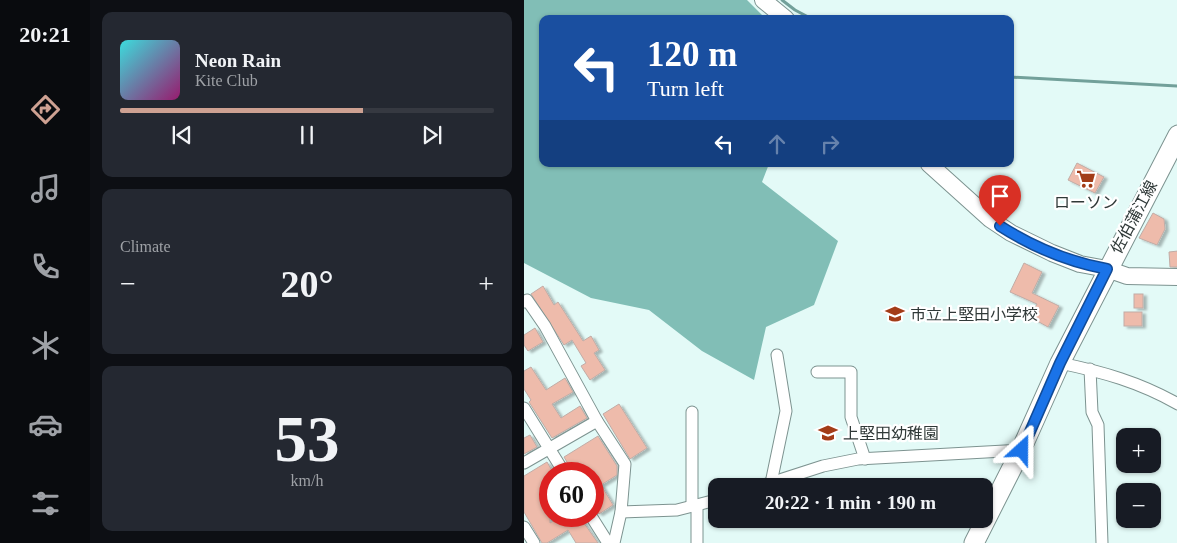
<!DOCTYPE html>
<meta charset="utf-8">
<style>
body{margin:0;font-family:"Times New Roman","Noto Sans JP",serif;background:#242831;color:#f1f3f6;height:100vh;display:flex;flex-direction:column;font-size:19px;white-space:nowrap}
*{box-sizing:border-box;margin:0}
p{font-size:16px;color:#9ea1a6}
.icon{flex:none;width:28px;height:28px;fill:none;stroke:currentColor;stroke-width:2;stroke-linecap:round;stroke-linejoin:round}
.map{position:relative;flex:1;overflow:hidden}
.panel{display:flex;flex-direction:column;gap:12px;padding:12px;background:#0d0f14;width:434px}
.panel>*{flex:none}
.hud{position:absolute;left:15px;top:15px;width:475px;height:152px;border-radius:10px;box-shadow:0 1px 4px #0004;background:#1a4fa0;color:#fff;overflow:hidden}
.buttons{position:absolute;left:592px;top:428px;display:grid;gap:10px}
.buttons a{display:grid;place-items:center;width:45px;height:45px;border-radius:10px;background:#171b24;box-shadow:0 1px 4px #0004;font-size:25px}
.speed{position:absolute;left:15px;top:462px;display:flex;gap:10px;font-size:25px;font-weight:700;text-align:center}
.speed>*{display:grid;place-content:center;width:65px;height:65px;border-radius:50%;background:#171b24;box-shadow:0 1px 4px #0004;line-height:1}
.speed .limit{border:8px solid #d22;background:#fff;color:#111}
.pin{position:absolute;display:grid;place-items:center;width:42px;height:42px;color:#fff;margin:-51px -21px;border-radius:50% 50% 50% 0;rotate:-45deg;box-shadow:0 0 5px #0007}
.pin .icon{rotate:45deg}
.me{position:absolute;width:55px;margin:-28px;rotate:24deg;stroke-linejoin:round;filter:drop-shadow(0 0 4px #0008)}
.turn{display:flex;align-items:center;gap:18px;height:105px;padding:0 25px;font-size:22px}
.turn .icon{width:65px;height:65px;stroke-width:2.5}
.turn b{display:block;font-size:35px;line-height:42px}
.lanes{display:flex;align-items:center;height:48px;padding:0 25px;background:#0003;justify-content:center;gap:25px;direction:ltr}
.lanes .off{opacity:.35}
.big{font-size:38px;font-weight:600;line-height:1.1}
.panel .tile{flex:1;display:flex;flex-direction:column;justify-content:center;gap:8px;min-width:0;padding:0 18px;border-radius:10px;background:#242831}
.panel .dial{align-items:center;gap:0}
.dial b{font-size:65px;line-height:1}
.song{display:flex;align-items:center;gap:15px}
.cover{width:60px;height:60px;border-radius:8px;background:linear-gradient(135deg,hsl(180 70% 55%),hsl(320 70% 35%))}
.played{height:5px;border-radius:2px;background:linear-gradient(90deg,#cea192 65%,#363941 65%)}
.keys{display:flex;justify-content:space-around;direction:ltr}
.heat{display:flex;justify-content:space-between;align-items:center;font-size:28px;direction:ltr}
.trip{position:absolute;left:184px;top:478px;width:285px;height:50px;border-radius:10px;background:#171b24;box-shadow:0 1px 4px #0004;font-weight:600;line-height:50px;text-align:center}
main{display:flex;flex:1;min-height:0}
.menu{display:flex;flex-direction:column;width:90px;justify-content:space-around;align-items:center;background:#090b0e;color:#9ea1a6}
.menu .icon{width:35px;height:35px}
.menu .active{color:#cea192}
.menu b{font-size:22px;color:#f1f3f6}
.map>svg:first-child{display:block}
.forest{fill:#81beb6}
.lines{fill:none;stroke-linecap:round;stroke-linejoin:round}
.stream{stroke:#72a09a;stroke-width:3}
.building{fill:#eebbab;stroke:#c1aca6;filter:url(#shadow)}
.street-casing{stroke:#7d9390;stroke-width:13}
.secondary-casing{stroke:#7d9390;stroke-width:18}
.primary-casing{stroke:#7d9390;stroke-width:21}
.street{stroke:#fff;stroke-width:11}
.secondary{stroke:#fff;stroke-width:16}
.primary{stroke:#fff;stroke-width:19}
.route-casing{stroke:#114b97;stroke-width:12}
.route{stroke:#1a73e8;stroke-width:9}
.labels{text-anchor:middle;dominant-baseline:central;stroke-width:4.5;stroke-linejoin:round;paint-order:stroke}
.poi-label{font-size:16px;fill:#303938;stroke:#fff;text-anchor:start}
.street-label{font-size:16px;fill:#303938;stroke:#fff}
</style>
<main>
<nav class="menu">
<b>20:21</b>
<svg class="icon active" aria-label="directions" viewBox="0 0 24 24"><path d="M12 3l9 9-9 9-9-9zM9 14v-3h6M13 9l2 2-2 2"/></svg>
<svg class="icon" aria-label="music" viewBox="0 0 24 24"><path d="M9 18V5l10-2v13"/><circle cx="6" cy="18" r="3"/><circle cx="16" cy="16" r="3"/></svg>
<svg class="icon" aria-label="phone" viewBox="0 0 24 24"><path d="M5 4h4l2 5-3 2q2 4 5 5l2-3 5 2v4C11 20 4 13 5 4z"/></svg>
<svg class="icon" aria-label="climate" viewBox="0 0 24 24"><path d="M12 3v18M4 7l16 10M4 17L20 7"/></svg>
<svg class="icon" aria-label="car" viewBox="0 0 24 24"><path d="M5 17H2v-5l4-1 3-4h7l3 4 3 1v5h-3M9 17h6M6 11h13"/><circle cx="7" cy="17" r="2"/><circle cx="17" cy="17" r="2"/></svg>
<svg class="icon" aria-label="filters" viewBox="0 0 24 24"><path d="M4 7h16M4 17h16"/><circle cx="9" cy="7" r="2"/><circle cx="15" cy="17" r="2"/></svg>
</nav>
<section class="panel">
<div class="tile">
<div class="song"><i class="cover"></i><div><b>Neon Rain</b><p>Kite Club</p></div></div>
<div class="played"></div>
<div class="keys"><svg class="icon" aria-label="previous" viewBox="0 0 24 24"><path d="M18 5L8 12l10 7zM5 5v14"/></svg><svg class="icon" aria-label="pause" viewBox="0 0 24 24"><path d="M8 5v14M16 5v14"/></svg><svg class="icon" aria-label="next" viewBox="0 0 24 24"><path d="M6 5l10 7-10 7zM19 5v14"/></svg></div>
</div>
<div class="tile"><p>Climate</p>
<div class="heat"><a>−</a><b class="big">20°</b><a>+</a></div>
</div>
<div class="tile dial"><b>53</b><p>km/h</p></div>
</section>
<div class="map">
<svg width="654" height="543" viewBox="0 0 654 543">
<defs>
<filter id="shadow"><feDropShadow dx="3.5" dy="2" stdDeviation="1" flood-color="#0004"/></filter>
</defs>
<rect width="100%" height="100%" fill="#e3faf7"/>
<polygon class="forest" points="0,0 223,0 242,19 19,19 19,164 245,164 238,182 314,241 290,305 242,327 230,380 178,351 125,310 67,298 0,263"/>
<g class="lines">
<g class="stream">
<polyline points="258,0 271,10 288,19"/>
<polyline points="486,77 654,86"/>
</g>
</g>
<g class="building">
<polygon points="553,163 580,177 571,193 544,180"/>
<polygon points="629,213 640,219 641,229 633,245 615,238"/>
<polygon points="654,251 654,267 646,267 645,252"/>
<polygon points="500,263 518,272 508,293 535,306 524,327 506,317 513,304 486,292"/>
<polygon points="19,286 30,305 34,302 59,341 67,336 75,350 70,353 81,370 66,380 57,366 62,363 48,340 40,345 7,294"/>
<rect x="610" y="294" width="9" height="14"/>
<rect x="600" y="312" width="18" height="14"/>
<polygon points="11,328 19,342 4,351 0,345 0,335"/>
<polygon points="7,367 22,390 41,378 49,392 28,404 37,418 56,406 63,418 28,438 5,402 7,400 0,389 0,371"/>
<polygon points="95,404 123,448 106,459 79,414"/>
<polygon points="6,435 13,447 0,454 0,438"/>
<polygon points="74,436 93,466 93,475 77,485 89,505 75,514 69,506 69,474 50,474 40,457"/>
<polygon points="23,462 30,474 26,474 26,523 37,516 55,516 74,543 52,543 44,530 23,543 18,543 0,512 0,476"/>
</g>
<g class="lines">
<g class="street-casing">
<g id="street">
<polyline points="0,302 3,300 21,326 73,421 101,464 97,512 90,543"/>
<path d="M536,363C579,372 615,382 654,404"/>
<polyline points="566,369 568,412 574,425 578,543"/>
<polyline points="293,372 327,372 327,417 341,459"/>
<polyline points="0,408 41,474"/>
<polyline points="0,463 73,421"/>
<polyline points="247,483 262,411 253,355"/>
<polyline points="237,486 299,466 334,459 497,450"/>
<polyline points="173,505 173,543"/>
<polyline points="168,506 168,412"/>
<polyline points="97,512 153,510 192,500"/>
<polyline points="67,516 84,543"/>
<polyline points="0,527 10,543"/>
</g>
</g>
<g class="secondary-casing">
<g id="secondary">
<polyline points="239,0 262,19"/>
<polyline points="405,164 466,219 487,233 528,253 556,264 583,269 603,276 654,277"/>
</g>
</g>
<g class="primary-casing">
<polyline id="primary" points="450,543 497,450 536,363 654,135"/>
</g>
<use href="#street" class="street"/>
<use href="#secondary" class="secondary"/>
<use href="#primary" class="primary"/>
</g>
<g class="lines">
<g class="route-casing">
<path id="route" d="M476,226C509,247 545,262 583,269L536,363L498,450"/>
</g>
<use href="#route" class="route"/>
</g>
<defs>
<g id="supermarket-bare" transform="scale(1.5)"><path d="M-6-5.5h2.5l.6 2H6L4.5 2H-2.5L-4.4-4H-6ZM-1.5 3.2a1.3 1.3 0 1 0 .1 0ZM3 3.2a1.3 1.3 0 1 0 .1 0Z" fill="#a33c17" stroke="#fff" stroke-width="2.5" paint-order="stroke"/></g>
<g id="school-bare" transform="scale(1.5)"><path d="M0-5L7-2L0 1L-7-2ZM-4 1L0 2.5L4 1V4Q0 6-4 4Z" fill="#a33c17" stroke="#fff" stroke-width="2.5" paint-order="stroke"/></g>
</defs>
<g fill-rule="evenodd">
<use href="#supermarket-bare" x="562" y="179"/>
<use href="#school-bare" x="371" y="314"/>
<use href="#school-bare" x="304" y="433"/>
</g>
<g class="labels">
<g class="poi-label">
<text x="562" y="202" text-anchor="middle">ローソン</text>
<text x="386" y="314">市立上堅田小学校</text>
<text x="319" y="433">上堅田幼稚園</text>
</g>
<g class="street-label">
<text transform="translate(610 217) rotate(-62)">佐伯蒲江線</text>
</g>
</g>
</svg>
<div class="buttons">
<a>+</a>
<a>−</a>
</div>
<div class="speed"><div class="limit">60</div></div>
<div class="pin" style="left:476px;top:226px;background:#d93025"><svg class="icon" aria-label="arrive" viewBox="0 0 24 24"><path d="M6 21V4h12l-3 4 3 4H6"/></svg></div>
<svg class="me" style="left:498px;top:450px" viewBox="-20 -20 40 40"><path d="M0-17L14 15 0 8-14 15z" fill="#1a73e8" stroke="#fff" stroke-width="4"/></svg>
<div class="trip">20:22 · 1 min · 190 m</div>
<div class="hud">
<div class="turn"><svg class="icon" aria-label="left" viewBox="0 0 24 24"><path d="M17 20v-9H6M10 6l-5 5 5 5"/></svg><div><b>120 m</b>Turn left</div></div>
<div class="lanes"><svg class="icon" aria-label="left" viewBox="0 0 24 24"><path d="M17 20v-9H6M10 6l-5 5 5 5"/></svg><svg class="icon off" aria-label="ahead" viewBox="0 0 24 24"><path d="M12 20V5M6 11l6-6 6 6"/></svg><svg class="icon off" aria-label="right" viewBox="0 0 24 24"><path d="M7 20v-9h11M14 6l5 5-5 5"/></svg></div>
</div>
</div>
</main>
